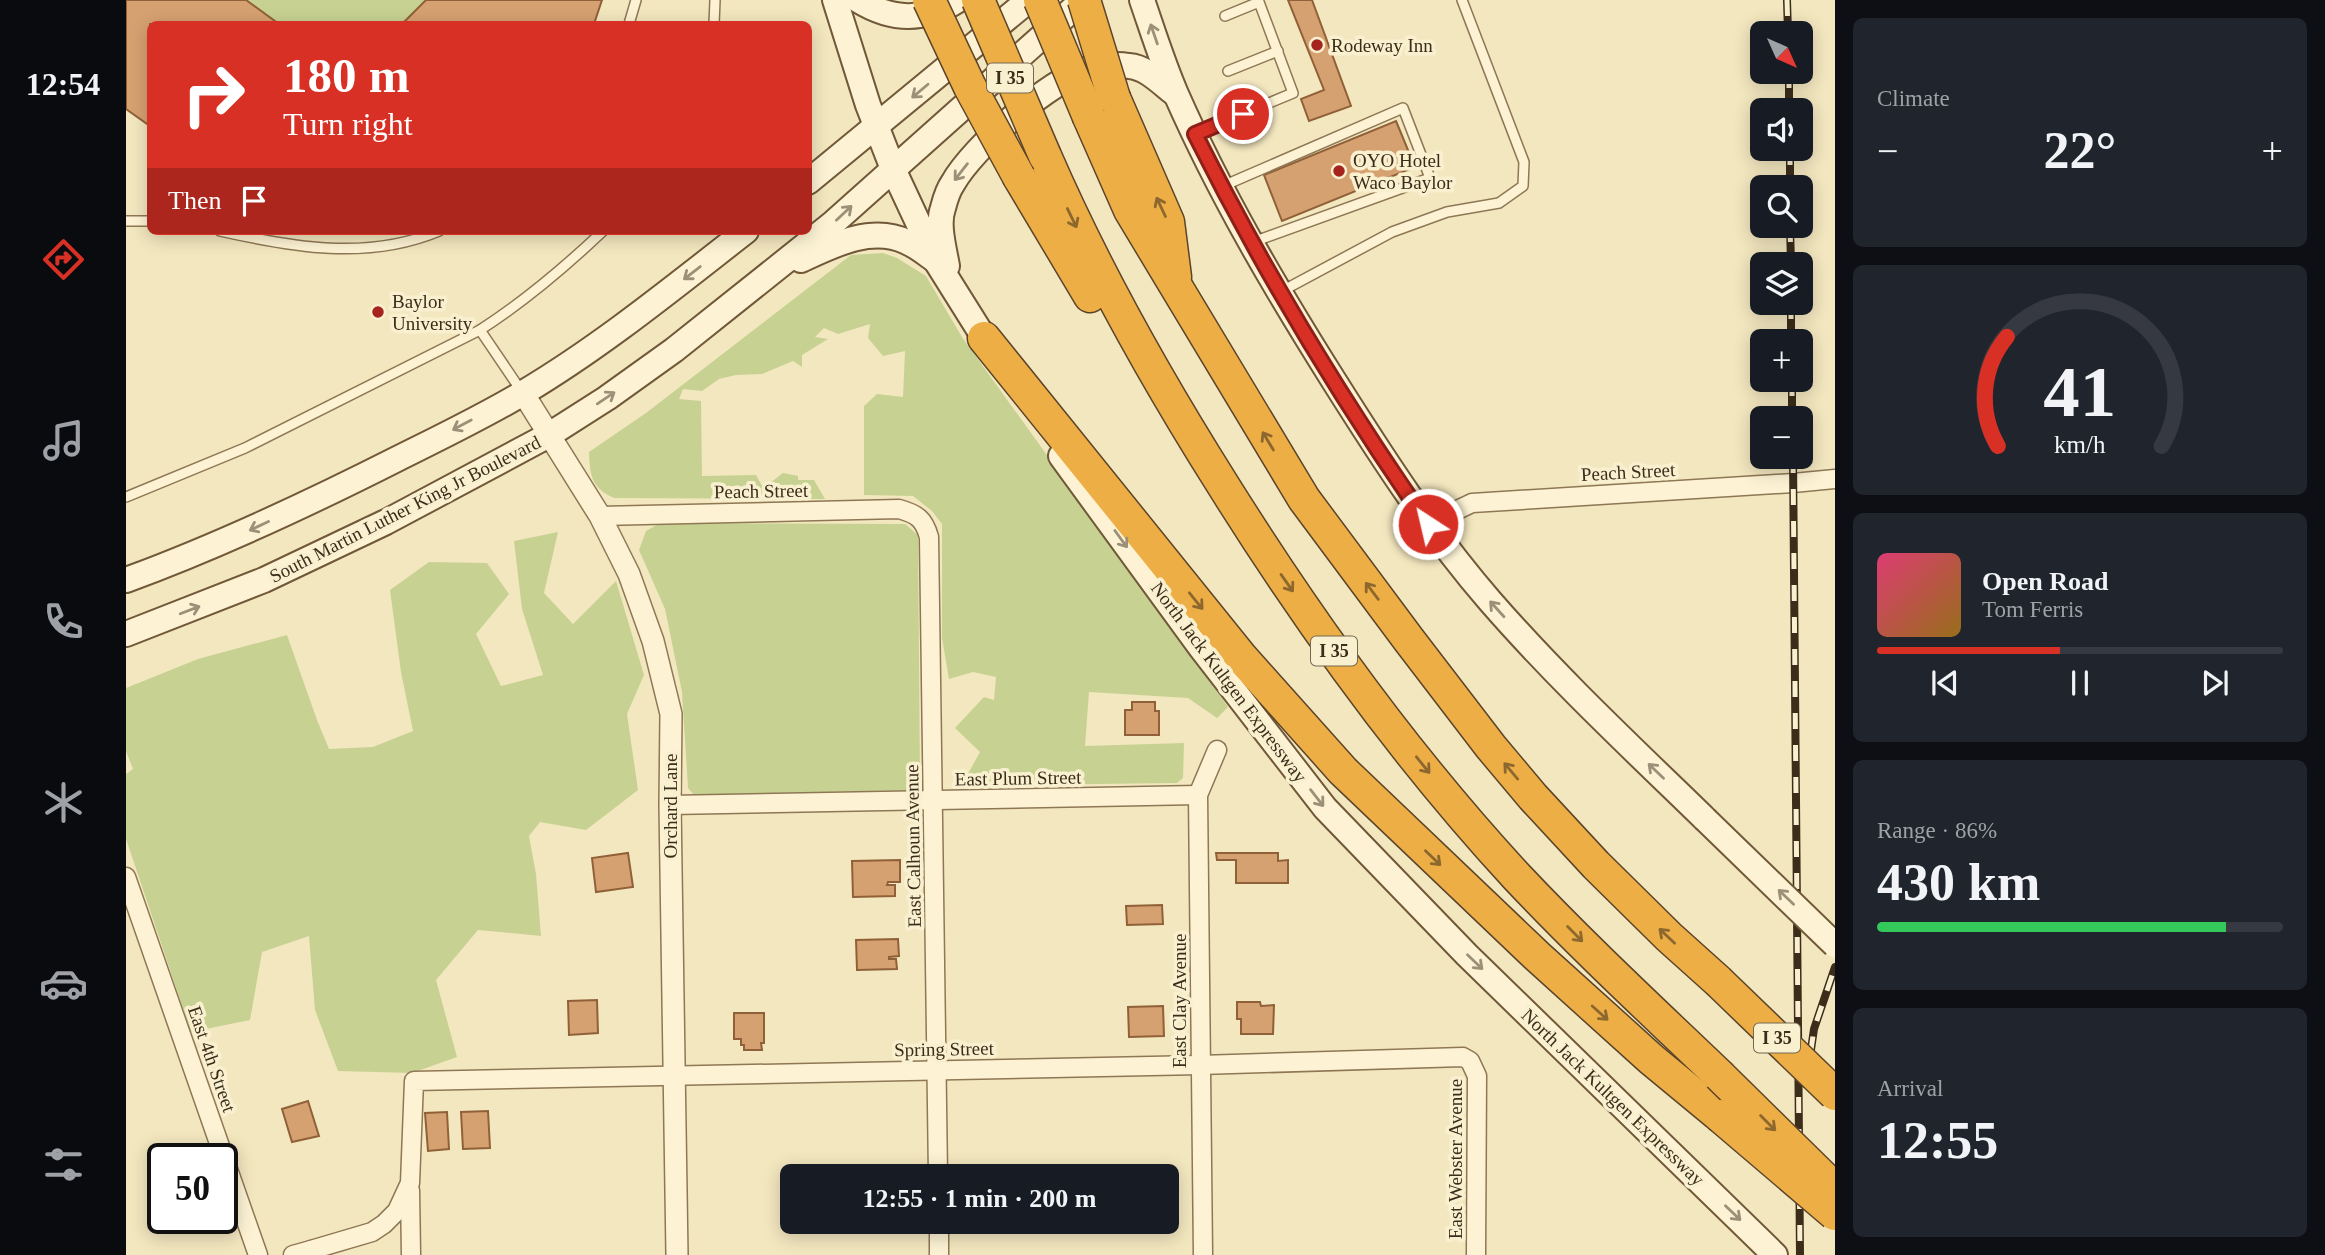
<!DOCTYPE html>
<meta charset="utf-8">
<style>
body{margin:0;font-family:Georgia,serif;background:#20242c;color:#f1f3f6;height:100vh;display:flex;flex-direction:column;font-size:26px;white-space:nowrap}
*{box-sizing:border-box;margin:0}
p{font-size:23px;color:#9ea1a6}
.icon{flex:none;width:38px;height:38px;fill:none;stroke:currentColor;stroke-width:2;stroke-linecap:round;stroke-linejoin:round}
.map{position:relative;flex:1;overflow:hidden}
.panel{display:flex;flex-direction:column;gap:18px;padding:18px;background:#0d0f14;width:490px}
.panel>*{flex:none}
.hud{position:absolute;left:21px;top:21px;width:665px;height:214px;border-radius:10px;box-shadow:0 4px 18px #0003;background:#d93025;color:#fff;overflow:hidden}
.needle{width:46px;rotate:135deg}
.buttons{position:absolute;left:1624px;top:21px;display:grid;gap:14px}
.buttons a{display:grid;place-items:center;width:63px;height:63px;border-radius:10px;background:#171b24;box-shadow:0 4px 18px #0003;font-size:35px}
.speed{position:absolute;left:21px;top:1143px;display:flex;gap:14px;font-size:35px;font-weight:700;text-align:center}
.speed>*{display:grid;place-content:center;width:91px;height:91px;border-radius:50%;background:#171b24;box-shadow:0 4px 18px #0003;line-height:1}
.speed .limit{border:4px solid #111;border-radius:10px;background:#fff;color:#111}
.pin{position:absolute;display:grid;place-items:center;width:60px;height:60px;color:#fff;margin:-30px;border:4px solid #fff;border-radius:50%;box-shadow:0 2px 7px #0007}
.me{position:absolute;width:77px;margin:-38px;rotate:325deg;stroke-linejoin:round;filter:drop-shadow(0 0 5px #0008)}
.turn{display:flex;align-items:center;gap:24px;height:147px;padding:0 21px;font-size:32px}
.turn .icon{width:91px;height:91px;stroke-width:2.5}
.turn b{display:block;font-size:49px;line-height:60px}
.then{display:flex;align-items:center;height:66px;padding:0 21px;background:#0003;gap:14px;font-size:26px}
.big{font-size:52px;font-weight:700;line-height:1.1}
.panel .tile{flex:1;display:flex;flex-direction:column;justify-content:center;gap:10px;min-width:0;padding:0 24px;border-radius:10px;background:#20242c}
.panel .dial{align-items:center;gap:0}
.dial svg{height:182px;overflow:visible;fill:none;stroke:#363941;stroke-width:7;stroke-linecap:round;text-anchor:middle}
.dial text{fill:#f1f3f6;stroke:none}
.song{display:flex;align-items:center;gap:21px}
.cover{width:84px;height:84px;border-radius:10px;background:linear-gradient(135deg,hsl(340 70% 55%),hsl(40 70% 35%))}
.played{height:7px;border-radius:4px;background:linear-gradient(90deg,#d93025 45%,#363941 45%)}
.keys{display:flex;justify-content:space-around;direction:ltr}
.heat{display:flex;justify-content:space-between;align-items:center;font-size:38px;direction:ltr}
.charge{height:10px;border-radius:5px;background:linear-gradient(90deg,#34c759 86%,#363941 0)}
.trip{position:absolute;left:654px;top:1164px;width:399px;height:70px;border-radius:10px;background:#171b24;box-shadow:0 4px 18px #0003;font-weight:700;line-height:70px;text-align:center}
main{display:flex;flex:1;min-height:0}
.menu{display:flex;flex-direction:column;width:126px;justify-content:space-around;align-items:center;background:#090b0e;color:#9ea1a6}
.menu .icon{width:49px;height:49px}
.menu .selected{color:#d93025}
.menu b{font-size:32px;color:#f1f3f6}
.map>svg:first-child{display:block}
.green{fill:#c7d292}
.building{fill:#d6a171;stroke:#906138;stroke-width:2}
.lines{fill:none;stroke-linecap:round;stroke-linejoin:round}
.service-casing{stroke:#8e7755;stroke-width:12}
.minor-casing{stroke:#8e7755;stroke-width:21}
.tertiary-casing{stroke:#8e7755;stroke-width:24}
.secondary-casing{stroke:#705838;stroke-width:28}
.motorway-casing{stroke:#5b442a;stroke-width:35}
.service{stroke:#fdf3d4;stroke-width:9}
.minor{stroke:#fdf3d4;stroke-width:18}
.tertiary{stroke:#fdf3d4;stroke-width:21}
.secondary{stroke:#fdf3d4;stroke-width:24}
.motorway{stroke:#edae45;stroke-width:32}
.rail-casing{stroke:#3c2d1b;stroke-width:8}
.rail{stroke:#f9f0d0;stroke-width:5;stroke-dasharray:16;stroke-linecap:butt}
.secondary-bridge-casing{stroke:#705838;stroke-width:28;stroke-linecap:butt}
.motorway-bridge-casing{stroke:#5b442a;stroke-width:35;stroke-linecap:butt}
.secondary-bridge{stroke:#fdf3d4;stroke-width:24}
.motorway-bridge{stroke:#edae45;stroke-width:32}
.oneway{stroke:#9c9078}
.oneway2{stroke:#8c672e}
.route-casing{stroke:#8d1f18;stroke-width:18}
.route{stroke:#d93025;stroke-width:12}
.poi-dot{fill:#a5251e;stroke:#f9f0d0;stroke-width:2.5}
.labels{text-anchor:middle;dominant-baseline:central;stroke-width:7;stroke-linejoin:round;paint-order:stroke}
.shield{fill:#f9f0d0;stroke:#756851;stroke-width:2}
.shield-label{font-size:18px;font-weight:bold;fill:#3c2d1b}
.poi-label{font-size:19px;fill:#3c2d1b;stroke:#f9f0d0;text-anchor:start}
.street-label{font-size:19px;fill:#3c2d1b;stroke:#f9f0d0}
</style>
<main>
<nav class="menu">
<b>12:54</b>
<svg class="icon selected" aria-label="directions" viewBox="0 0 24 24"><path d="M12 3l9 9-9 9-9-9zM9 14v-3h6M13 9l2 2-2 2"/></svg>
<svg class="icon" aria-label="music" viewBox="0 0 24 24"><path d="M9 18V5l10-2v13"/><circle cx="6" cy="18" r="3"/><circle cx="16" cy="16" r="3"/></svg>
<svg class="icon" aria-label="phone" viewBox="0 0 24 24"><path d="M5 4h4l2 5-3 2q2 4 5 5l2-3 5 2v4C11 20 4 13 5 4z"/></svg>
<svg class="icon" aria-label="climate" viewBox="0 0 24 24"><path d="M12 3v18M4 7l16 10M4 17L20 7"/></svg>
<svg class="icon" aria-label="car" viewBox="0 0 24 24"><path d="M5 17H2v-5l4-1 3-4h7l3 4 3 1v5h-3M9 17h6M6 11h13"/><circle cx="7" cy="17" r="2"/><circle cx="17" cy="17" r="2"/></svg>
<svg class="icon" aria-label="filters" viewBox="0 0 24 24"><path d="M4 7h16M4 17h16"/><circle cx="9" cy="7" r="2"/><circle cx="15" cy="17" r="2"/></svg>
</nav>
<div class="map">
<svg width="1709" height="1255" viewBox="0 0 1709 1255">
<rect width="100%" height="100%" fill="#f3e7bf"/>
<g class="green">
<polygon points="0,0 476,0 468,24 24,24 24,126 0,109"/>
<path d="M757,253L771,258L800,276L836,337L1102,707L1091,718L1062,698L963,692L959,746L1058,743L1057,778L1051,783L889,785L833,790L854,752L829,728L858,697L868,700L870,677L847,672L823,679L816,638V524L806,511L787,496L738,495V406L751,394L777,397L779,351L757,356L742,338L744,324L712,334L698,328L689,337L702,339L676,355V367L667,361L636,374L610,375L593,379L576,391L557,389L553,399L575,401L576,476L630,475L636,486L648,480L657,473L672,476V480H688L699,499L488,498C465,488 464,475 463,452L520,413L725,255Z"/>
<polygon points="534,523 779,524 792,535 794,781 787,790 568,795 562,788 556,692 539,609 513,550 520,531"/>
<polygon points="432,532 418,593 447,624 490,581 518,675 501,714 512,790 460,830 414,822 403,836 410,874 415,936 352,930 310,980 331,1057 286,1073 212,1071 189,1010 183,936 136,952 124,1020 65,1032 0,839 0,774 7,769 0,751 0,688 72,659 161,635 191,720 203,749 247,747 287,731 275,672 264,590 303,562 361,563 383,594 350,634 375,686 417,675 396,609 388,541"/>
</g>
<g class="building">
<polygon points="0,0 120,0 153,24 24,24 24,126 0,109"/>
<polygon points="300,0 476,0 468,24 276,24"/>
<polygon points="1162,0 1186,0 1225,106 1183,121 1175,99 1198,90"/>
<polygon points="1270,121 1289,167 1156,221 1138,175"/>
<polygon points="1006,702 1029,702 1029,711 1033,711 1033,735 999,735 999,710 1006,710"/>
<polygon points="502,853 507,887 470,892 466,858"/>
<polygon points="1090,853 1152,853 1152,861 1162,860 1162,883 1110,883 1110,860 1091,860"/>
<polygon points="774,860 774,882 762,882 761,885 769,885 769,896 727,897 726,861"/>
<polygon points="1036,905 1037,924 1001,925 1000,906"/>
<polygon points="772,939 773,956 763,957 763,959 770,959 771,969 731,970 730,940"/>
<polygon points="471,1000 472,1033 443,1035 442,1001"/>
<polygon points="1111,1002 1134,1002 1135,1006 1148,1005 1147,1034 1115,1034 1115,1019 1111,1019"/>
<polygon points="1037,1006 1038,1036 1003,1037 1002,1007"/>
<polygon points="608,1013 638,1013 638,1043 635,1043 636,1050 618,1050 618,1045 615,1045 615,1039 608,1039"/>
<polygon points="182,1101 193,1136 166,1142 156,1109"/>
<polygon points="362,1111 364,1148 337,1149 335,1112"/>
<polygon points="321,1112 323,1149 302,1151 299,1113"/>
</g>
<g class="lines">
<g class="service-casing">
<g id="service">
<polyline points="503,24 510,0"/>
<polyline points="588,24 589,0"/>
<polyline points="1102,71 1152,51"/>
<polyline points="1071,133 1167,93 1133,2 1099,16"/>
<polyline points="1097,186 1277,108 1304,178 1127,242"/>
<polyline points="0,221 24,221"/>
<path d="M94,231C166,247 241,261 313,231"/>
<polyline points="1156,291 1266,232 1321,212 1373,203 1397,186 1398,162 1336,0"/>
<polyline points="354,330 396,392"/>
<path d="M0,497L119,448L354,330C399,301 438,268 477,231"/>
</g>
</g>
<g class="minor-casing">
<g id="minor">
<path d="M474,516L773,509C791,514 798,519 803,537L812,1176"/>
<polyline points="1302,524 1346,503 1667,483 1709,479"/>
<polyline points="544,805 1072,795"/>
<polyline points="0,877 132,1255"/>
<polyline points="284,1190 285,1255"/>
<polyline points="813,1222 813,1255"/>
<polyline points="167,1255 185,1250"/>
<polyline points="184,1255 185,1250 246,1232 258,1224 271,1211 284,1183 288,1081 1074,1065 1337,1057 1344,1061 1351,1076 1350,1255"/>
<polyline points="1077,1255 1072,795 1091,750"/>
</g>
</g>
<g class="tertiary-casing">
<polyline id="tertiary" points="397,393 474,516 503,574 527,641 545,714 544,805 551,1255"/>
</g>
<g class="secondary-casing">
<g id="secondary">
<polyline points="709,0 742,105 767,169 810,261 867,352"/>
<path d="M732,0C766,21 798,22 832,0"/>
<path d="M1016,0C1027,32 1037,64 1050,94C1094,194 1150,289 1208,381C1256,457 1305,533 1364,601C1431,678 1506,748 1579,819"/>
<polyline points="682,182 903,0"/>
<path d="M675,260C707,245 746,225 781,242C791,246 800,254 809,260"/>
<path d="M821,266C818,249 811,224 817,208C819,200 822,190 827,183C847,147 926,78 965,68C976,65 992,64 1003,66C1020,67 1035,83 1048,93"/>
<polyline points="935,456 1075,648 1199,808 1341,955 1649,1255"/>
<path d="M0,580C93,546 182,504 271,459C313,438 357,417 397,393C476,346 548,287 620,231"/>
<polyline points="0,634 138,580 260,522 423,435 481,398 548,350 706,224 957,0"/>
</g>
</g>
<g class="motorway-casing">
<g id="motorway">
<polyline points="988,98 1042,222 1049,277"/>
<polyline points="963,117 1004,210 1178,499 1283,640 1365,747 1407,797 1470,865 1543,937 1592,981"/>
<path d="M919,156C969,271 1030,379 1097,485C1184,624 1280,757 1391,877C1456,946 1525,1010 1593,1075"/>
<polyline points="893,177 964,296"/>
<polyline points="858,338 1116,658 1217,771 1411,956 1525,1059 1594,1116"/>
</g>
</g>
<use href="#service" class="service"/>
<use href="#minor" class="minor"/>
<use href="#tertiary" class="tertiary"/>
<use href="#secondary" class="secondary"/>
<use href="#motorway" class="motorway"/>
<g class="rail-casing">
<g id="rail">
<polyline points="1661,0 1662,33"/>
<polyline points="1663,72 1663,110"/>
<polyline points="1664,149 1664,187"/>
<polyline points="1664,226 1665,264"/>
<polyline points="1665,303 1665,341"/>
<polyline points="1666,380 1666,418"/>
<polyline points="1667,457 1674,1255"/>
<polyline points="1680,1084 1688,1029 1709,967"/>
</g>
</g>
<use href="#rail" class="rail"/>
<g class="secondary-bridge-casing">
<polyline id="secondary-bridge" points="1579,819 1709,945"/>
</g>
<g class="motorway-bridge-casing">
<g id="motorway-bridge">
<polyline points="803,0 844,87 893,177"/>
<polyline points="852,0 919,156"/>
<polyline points="914,0 963,117"/>
<polyline points="958,0 988,98"/>
<polyline points="1592,981 1709,1094"/>
<polyline points="1593,1075 1709,1189"/>
<polyline points="1594,1116 1709,1214"/>
</g>
</g>
<use href="#secondary-bridge" class="secondary-bridge"/>
<use href="#motorway-bridge" class="motorway-bridge"/>
</g>
<defs><path id="oneway-shaft" d="M-6 0H5M1.5-3L5.5 0L1.5 3" fill="none" stroke-width="1.6" stroke-linecap="round" stroke-linejoin="round" transform="scale(1.75)"/></defs>
<g class="oneway">
<use href="#oneway-shaft" transform="translate(1028 34) rotate(-109)"/>
<use href="#oneway-shaft" transform="translate(794 91) rotate(140)"/>
<use href="#oneway-shaft" transform="translate(835 172) rotate(128)"/>
<use href="#oneway-shaft" transform="translate(718 213) rotate(-43)"/>
<use href="#oneway-shaft" transform="translate(566 273) rotate(142)"/>
<use href="#oneway-shaft" transform="translate(480 398) rotate(-34)"/>
<use href="#oneway-shaft" transform="translate(336 425) rotate(152)"/>
<use href="#oneway-shaft" transform="translate(133 526) rotate(155)"/>
<use href="#oneway-shaft" transform="translate(995 539) rotate(54)"/>
<use href="#oneway-shaft" transform="translate(1371 609) rotate(-132)"/>
<use href="#oneway-shaft" transform="translate(64 610) rotate(-21)"/>
<use href="#oneway-shaft" transform="translate(1530 771) rotate(-136)"/>
<use href="#oneway-shaft" transform="translate(1191 798) rotate(52)"/>
<use href="#oneway-shaft" transform="translate(1660 897) rotate(-136)"/>
<use href="#oneway-shaft" transform="translate(1349 962) rotate(44)"/>
<use href="#oneway-shaft" transform="translate(1607 1213) rotate(44)"/>
</g>
<g class="oneway2">
<use href="#oneway-shaft" transform="translate(1035 207) rotate(-115)"/>
<use href="#oneway-shaft" transform="translate(946 218) rotate(64)"/>
<use href="#oneway-shaft" transform="translate(1142 441) rotate(-121)"/>
<use href="#oneway-shaft" transform="translate(1161 583) rotate(55)"/>
<use href="#oneway-shaft" transform="translate(1246 591) rotate(-127)"/>
<use href="#oneway-shaft" transform="translate(1070 601) rotate(51)"/>
<use href="#oneway-shaft" transform="translate(1297 765) rotate(51)"/>
<use href="#oneway-shaft" transform="translate(1385 771) rotate(-130)"/>
<use href="#oneway-shaft" transform="translate(1307 858) rotate(44)"/>
<use href="#oneway-shaft" transform="translate(1449 934) rotate(45)"/>
<use href="#oneway-shaft" transform="translate(1541 936) rotate(-137)"/>
<use href="#oneway-shaft" transform="translate(1474 1013) rotate(42)"/>
<use href="#oneway-shaft" transform="translate(1642 1123) rotate(45)"/>
</g>
<g class="lines">
<g class="route-casing">
<path id="route" d="M1117,114L1069,134C1137,270 1215,399 1302,524"/>
</g>
<use href="#route" class="route"/>
</g>
<g class="poi-dot">
<circle cx="1191" cy="45" r="7"/>
<circle cx="1213" cy="171" r="7"/>
<circle cx="252" cy="312" r="7"/>
</g>
<g class="labels">
<g class="shield">
<rect x="861" y="63.5" width="46" height="29" rx="5"/>
<rect x="1185" y="636.5" width="46" height="29" rx="5"/>
<rect x="1628" y="1023.5" width="46" height="29" rx="5"/>
</g>
<g class="shield-label">
<text x="884" y="78">I 35</text>
<text x="1208" y="651">I 35</text>
<text x="1651" y="1038">I 35</text>
</g>
<g class="poi-label">
<text x="1205" y="45">Rodeway Inn</text>
<text x="1227" y="160">OYO Hotel<tspan x="1227" dy="22">Waco Baylor</tspan></text>
<text x="266" y="301">Baylor<tspan x="266" dy="22">University</tspan></text>
</g>
<g class="street-label">
<text transform="translate(1502 472) rotate(-3)">Peach Street</text>
<text transform="translate(635 491) rotate(-1)">Peach Street</text>
<text transform="translate(279 509) rotate(-27)">South Martin Luther King Jr Boulevard</text>
<text transform="translate(1103 682) rotate(53)">North Jack Kultgen Expressway</text>
<text transform="translate(892 778) rotate(-1)">East Plum Street</text>
<text transform="translate(544 806) rotate(-90)">Orchard Lane</text>
<text transform="translate(787 846) rotate(-91)">East Calhoun Avenue</text>
<text transform="translate(1053 1001) rotate(-90)">East Clay Avenue</text>
<text transform="translate(818 1049) rotate(-1)">Spring Street</text>
<text transform="translate(86 1059) rotate(71)">East 4th Street</text>
<text transform="translate(1487 1097) rotate(44)">North Jack Kultgen Expressway</text>
<text transform="translate(1329 1159) rotate(-90)">East Webster Avenue</text>
</g>
</g>
</svg>
<div class="buttons">
<a><svg class="needle" viewBox="-14 -14 28 28"><path d="M0-13l5 13h-10z" fill="#e53935"/><path d="M0 13l5-13h-10z" fill="#9ea1a6"/></svg></a>
<a><svg class="icon" aria-label="sound" viewBox="0 0 24 24"><path d="M4 9h4l5-4v14l-5-4H4zM17 9q2 3 0 6"/></svg></a>
<a><svg class="icon" aria-label="search" viewBox="0 0 24 24"><circle cx="10" cy="10" r="6"/><path d="M15 15l6 6"/></svg></a>
<a><svg class="icon" aria-label="layers" viewBox="0 0 24 24"><path d="M12 4l9 5-9 5-9-5zM3 14l9 5 9-5"/></svg></a>
<a>+</a>
<a>−</a>
</div>
<div class="speed"><div class="limit">50</div></div>
<div class="pin" style="left:1117px;top:114px;background:#d93025"><svg class="icon" aria-label="arrive" viewBox="0 0 24 24"><path d="M6 21V4h12l-3 4 3 4H6"/></svg></div>
<svg class="me" style="left:1302px;top:524px" viewBox="-20 -20 40 40"><circle r="17" fill="#d93025" stroke="#fff" stroke-width="3"/><path d="M0-11L8 9 0 5-8 9z" fill="#fff"/></svg>
<div class="trip">12:55 · 1 min · 200 m</div>
<div class="hud">
<div class="turn"><svg class="icon" aria-label="right" viewBox="0 0 24 24"><path d="M7 20v-9h11M14 6l5 5-5 5"/></svg><div><b>180 m</b>Turn right</div></div>
<div class="then">Then<svg class="icon" aria-label="arrive" viewBox="0 0 24 24"><path d="M6 21V4h12l-3 4 3 4H6"/></svg></div>
</div>
</div>
<section class="panel">
<div class="tile"><p>Climate</p>
<div class="heat"><a>−</a><b class="big">22°</b><a>+</a></div>
</div>
<div class="tile dial"><svg viewBox="0 0 100 80">
<path d="M14 69A42 42 0 1 1 86 69"/>
<path d="M14 69A42 42 0 0 1 18 21" stroke="#d93025"/>
<text x="50" y="56" font-size="32" font-weight="700">41</text>
<text x="50" y="72" font-size="11">km/h</text>
</svg></div>
<div class="tile">
<div class="song"><i class="cover"></i><div><b>Open Road</b><p>Tom Ferris</p></div></div>
<div class="played"></div>
<div class="keys"><svg class="icon" aria-label="previous" viewBox="0 0 24 24"><path d="M18 5L8 12l10 7zM5 5v14"/></svg><svg class="icon" aria-label="pause" viewBox="0 0 24 24"><path d="M8 5v14M16 5v14"/></svg><svg class="icon" aria-label="next" viewBox="0 0 24 24"><path d="M6 5l10 7-10 7zM19 5v14"/></svg></div>
</div>
<div class="tile"><p>Range · 86%</p><b class="big">430 km</b><div class="charge"></div></div>
<div class="tile"><p>Arrival</p><b class="big">12:55</b></div>
</section>
</main>
